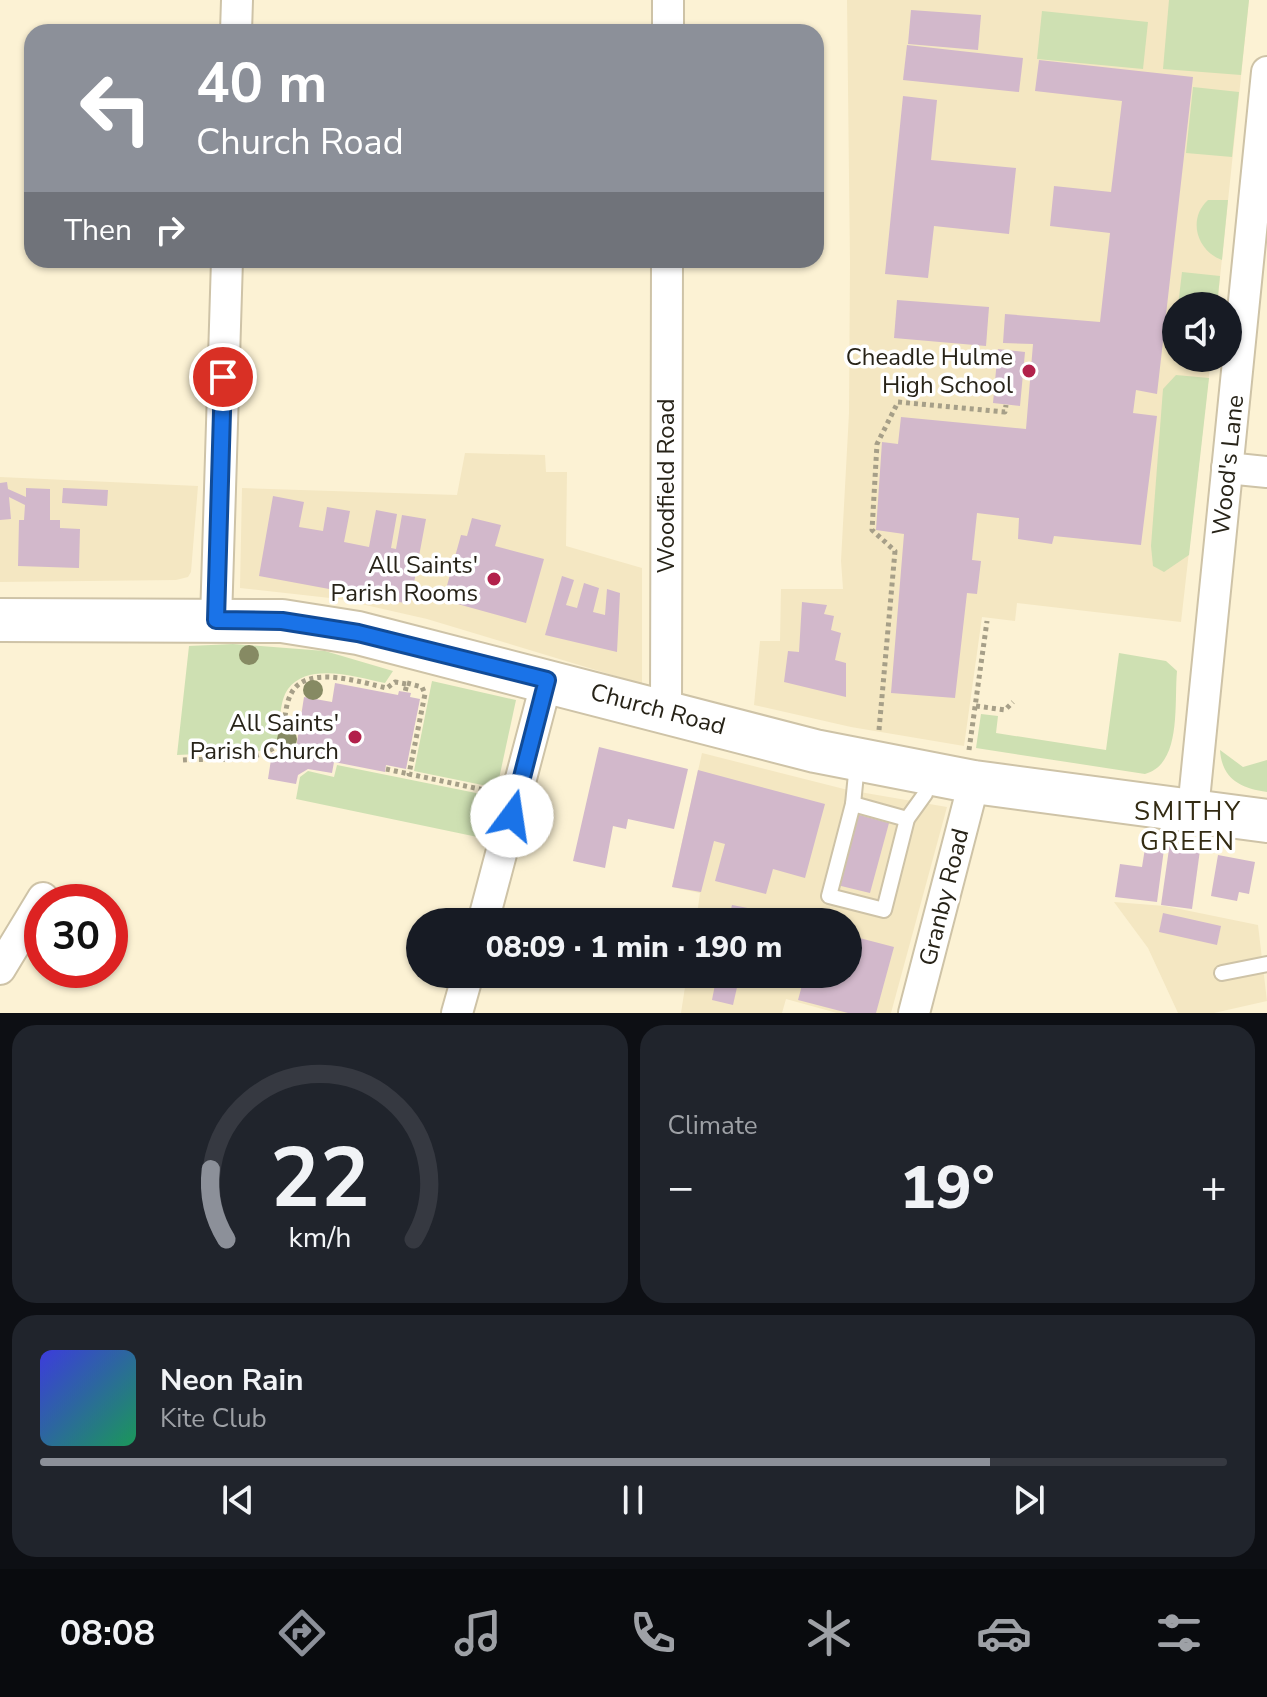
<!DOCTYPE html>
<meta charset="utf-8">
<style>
body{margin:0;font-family:"Nunito Sans",sans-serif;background:#20242c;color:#f1f3f6;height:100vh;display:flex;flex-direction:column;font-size:30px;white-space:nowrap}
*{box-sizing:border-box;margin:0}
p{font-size:26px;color:#9ea1a6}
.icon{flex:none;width:44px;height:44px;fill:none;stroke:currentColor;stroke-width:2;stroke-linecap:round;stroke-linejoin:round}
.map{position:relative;height:1013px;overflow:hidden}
.drawer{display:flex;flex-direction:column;gap:12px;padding:12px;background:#0d0f14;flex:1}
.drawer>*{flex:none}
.guide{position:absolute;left:24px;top:24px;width:800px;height:244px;border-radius:24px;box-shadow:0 2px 6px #0004;background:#8c9099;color:#fff;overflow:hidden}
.controls{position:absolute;left:1162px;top:292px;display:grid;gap:16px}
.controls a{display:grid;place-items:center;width:80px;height:80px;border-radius:50%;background:#171b24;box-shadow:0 2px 6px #0004;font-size:40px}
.speed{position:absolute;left:24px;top:884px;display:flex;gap:16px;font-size:40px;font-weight:700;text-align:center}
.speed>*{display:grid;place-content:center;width:104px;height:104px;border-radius:50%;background:#171b24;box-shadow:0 2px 6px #0004;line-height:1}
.speed .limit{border:12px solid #d22;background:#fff;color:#111}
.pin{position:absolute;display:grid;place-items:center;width:68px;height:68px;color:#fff;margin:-34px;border:4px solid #fff;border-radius:50%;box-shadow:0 2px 8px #0007}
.me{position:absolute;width:88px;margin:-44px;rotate:14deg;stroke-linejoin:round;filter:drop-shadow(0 0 6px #0008)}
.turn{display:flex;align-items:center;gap:28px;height:168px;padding:0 40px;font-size:36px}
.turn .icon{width:104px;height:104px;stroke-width:2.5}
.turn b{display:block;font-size:56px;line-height:68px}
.then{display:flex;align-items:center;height:76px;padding:0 40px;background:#0003;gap:16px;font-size:30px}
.big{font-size:60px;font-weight:800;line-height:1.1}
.drawer .widget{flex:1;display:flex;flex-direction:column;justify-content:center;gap:12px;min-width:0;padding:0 28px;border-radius:24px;background:#20242c}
.drawer .dial{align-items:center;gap:0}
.dial svg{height:208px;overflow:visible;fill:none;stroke:#363941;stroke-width:7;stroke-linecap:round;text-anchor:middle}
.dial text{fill:#f1f3f6;stroke:none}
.song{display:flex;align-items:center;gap:24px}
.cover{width:96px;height:96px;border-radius:12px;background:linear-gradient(135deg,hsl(240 70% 55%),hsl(150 70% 35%))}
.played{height:8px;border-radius:4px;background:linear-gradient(90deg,#8c9099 80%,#363941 80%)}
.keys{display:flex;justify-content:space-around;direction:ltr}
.heat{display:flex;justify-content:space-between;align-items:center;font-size:44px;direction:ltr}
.drawer .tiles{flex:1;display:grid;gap:12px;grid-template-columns:1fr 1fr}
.widget:last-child{grid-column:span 2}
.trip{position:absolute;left:406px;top:908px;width:456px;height:80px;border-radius:40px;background:#171b24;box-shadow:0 2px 6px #0004;font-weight:800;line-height:80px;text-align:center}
.tab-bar{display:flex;height:128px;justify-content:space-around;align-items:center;background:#090b0e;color:#9ea1a6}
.tab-bar .icon{width:56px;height:56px}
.tab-bar .on{color:#8c9099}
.tab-bar b{font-size:36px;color:#f1f3f6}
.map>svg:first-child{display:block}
.built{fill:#f4e7c2}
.green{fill:#cee0b2}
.building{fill:#d2b8cb}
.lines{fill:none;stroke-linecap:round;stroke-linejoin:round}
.service-casing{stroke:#cec3a7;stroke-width:18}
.minor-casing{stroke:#cec3a7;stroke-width:34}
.secondary-casing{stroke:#cec3a7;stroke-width:46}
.path{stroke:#a69f88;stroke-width:5;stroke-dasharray:4 4;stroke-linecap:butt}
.service{stroke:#fff;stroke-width:14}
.minor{stroke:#fff;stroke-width:30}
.secondary{stroke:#fff;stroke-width:42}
.tree{fill:#868a63}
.route-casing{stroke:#114b97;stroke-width:20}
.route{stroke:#1a73e8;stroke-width:14}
.poi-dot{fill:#b2204b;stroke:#fff;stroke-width:3}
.labels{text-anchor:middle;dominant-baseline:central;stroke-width:7;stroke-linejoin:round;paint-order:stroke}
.poi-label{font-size:24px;fill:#272318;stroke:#fff;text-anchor:end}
.street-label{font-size:24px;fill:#272318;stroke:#fff}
.neighbourhood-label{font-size:26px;letter-spacing:2px;fill:#332b13;stroke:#fff}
</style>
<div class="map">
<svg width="1267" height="1013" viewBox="0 0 1267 1013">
<rect width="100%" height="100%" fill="#fcf2d4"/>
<g class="built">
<polygon points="847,0 1249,0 1217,306 1176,306 1176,358 1211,358 1181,622 1017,603 1015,621 982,617 964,746 851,727 754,705 760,641 780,641 781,589 843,589 841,561 849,413 850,263"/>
<polygon points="465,453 545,455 546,472 567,472 566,546 642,568 642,684 427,619 339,599 240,588 242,488 457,495"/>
<polygon points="0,477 198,486 191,572 188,577 176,580 0,582"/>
<polygon points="702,753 848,790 947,807 891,1013 837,1013 786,999 782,1013 681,1013 687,974 848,974 848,922 696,922 700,893 672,887"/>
<polygon points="1114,902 1165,906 1258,925 1267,1001 1214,1013 1178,1013 1148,948"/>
</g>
<g class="green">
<polygon points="1169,0 1249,0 1241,75 1163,69"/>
<polygon points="1042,11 1148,22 1143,69 1037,59"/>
<polygon points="1193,87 1239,92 1232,157 1186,153"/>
<path d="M1208,200H1228L1222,260C1197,251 1187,219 1208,200Z"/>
<polygon points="1182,272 1220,276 1217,306 1178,306"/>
<polygon points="1176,375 1209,378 1189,555 1164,572 1153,566 1151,546 1163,389"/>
<path d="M233,644L325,651L393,671L385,683C358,678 309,661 288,689C279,701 280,726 278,740L261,751L177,755L189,646Z"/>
<path d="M1119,653L1166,661L1177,671C1174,704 1182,764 1145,774L976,748L981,714L998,716L996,733L1106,750Z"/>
<polygon points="432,681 516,700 497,788 414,771"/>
<path d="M1220,750L1243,767L1267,760V792C1240,788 1222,779 1220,750Z"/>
<polygon points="337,765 496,797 487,839 296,799 300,777 308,771 334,777"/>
</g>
<g class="building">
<polygon points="911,10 981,15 978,50 908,44"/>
<polygon points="907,45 1023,58 1019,92 903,80"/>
<polygon points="1039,60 1193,77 1157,394 1136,390 1133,413 1157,416 1141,545 1054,536 1052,544 1018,539 1019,518 977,513 972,560 981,561 977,594 967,593 955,698 891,693 904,534 876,530 882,442 898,444 901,417 1026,429 1033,344 1003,343 1005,314 1100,322 1110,233 1050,226 1054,186 1111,192 1122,101 1035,91"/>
<polygon points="903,96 937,100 931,160 1016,168 1009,234 934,226 928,278 885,274"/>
<polygon points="897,300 989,307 986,346 894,338"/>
<polygon points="998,349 1025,352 1020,406 993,403"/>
<polygon points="7,482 8,489 26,497 26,488 50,489 50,520 60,520 60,528 80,529 79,568 18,566 19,520 24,520 25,505 9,497 11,519 0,520 0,483"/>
<polygon points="63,488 108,490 107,506 62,503"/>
<polygon points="273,496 304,502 299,527 323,531 327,507 350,511 344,542 369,547 376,510 397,514 391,548 396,549 402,515 426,519 410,604 259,576"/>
<polygon points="472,518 501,525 495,546 544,559 526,623 443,600 461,535 467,536"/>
<polygon points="562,576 574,580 566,605 577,608 584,583 599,588 593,612 605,615 607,589 620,593 617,652 545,635"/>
<polygon points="802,602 827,605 824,614 834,616 831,630 841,633 835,660 846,663 846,697 784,682 788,651 799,652"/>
<polygon points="335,683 398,695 399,691 411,693 410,697 420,699 406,769 386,765 385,772 334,762 332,773 308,769 298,775 296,784 268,779 272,753 286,756 296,749 304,697 332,702"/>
<polygon points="599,747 688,769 674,829 628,819 626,829 613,826 605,868 573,861"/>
<polygon points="698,770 825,804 805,878 773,869 766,894 715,881 725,844 714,841 701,892 672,887"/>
<polygon points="856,814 889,823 870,893 837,885"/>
<polygon points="1150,837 1159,839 1164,849 1157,902 1115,897 1120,864 1142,867 1146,842"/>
<polygon points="1170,842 1200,850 1192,909 1161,905"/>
<polygon points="1218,855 1255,862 1249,894 1239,892 1237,901 1211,896"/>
<polygon points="732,905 753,909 750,922 728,922"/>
<polygon points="1163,913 1221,926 1217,945 1159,932"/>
<polygon points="848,935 894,947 876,1013 848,1013 798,1000 805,974 848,974"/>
<polygon points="717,974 740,974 733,1005 712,1000"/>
</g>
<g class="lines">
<g class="service-casing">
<g id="service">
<polyline points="857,764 853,804 829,896 884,910 907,819 925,794 929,777"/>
<polyline points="853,804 907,819"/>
<polyline points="1222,973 1267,964"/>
</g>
</g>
<g class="minor-casing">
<g id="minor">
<polyline points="236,32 237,0"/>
<polyline points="668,32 668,0"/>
<polyline points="1227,468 1267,472"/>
<polyline points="216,620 227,260"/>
<polyline points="666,711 667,260"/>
<polyline points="1193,810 1267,72"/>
<polyline points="483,922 547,680"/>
<polyline points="0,969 43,898"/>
<polyline points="457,1013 468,974"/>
<polyline points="914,1013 974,782"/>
</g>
</g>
<g class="secondary-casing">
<polyline id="secondary" points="0,620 282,621 358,633 815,751 974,782 1267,821"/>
</g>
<g class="path">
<polyline points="407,683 422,687 425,694 409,774 489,791"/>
<polyline points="976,706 1005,710 1013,702"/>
<polyline points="879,730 895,551 872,530 877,444 898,402 1005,412 1006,405"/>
<polyline points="969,750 987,621"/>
<path d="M183,760C214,758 260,765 282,741C285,726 284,705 292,692C308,664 363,683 387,688L395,682L407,684L405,692"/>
<polyline points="386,769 409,774"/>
</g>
<use href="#service" class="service"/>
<use href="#minor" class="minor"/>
<use href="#secondary" class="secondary"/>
</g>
<g class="tree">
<circle cx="249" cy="655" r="10"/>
<circle cx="313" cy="690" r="10"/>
<circle cx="287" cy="739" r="10"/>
</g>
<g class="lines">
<g class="route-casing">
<polyline id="route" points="223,377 216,620 282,621 358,633 547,680 512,816"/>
</g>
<use href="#route" class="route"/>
</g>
<g class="poi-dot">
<circle cx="1029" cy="371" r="8"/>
<circle cx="494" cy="579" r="8"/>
<circle cx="355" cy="737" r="8"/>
</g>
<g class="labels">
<g class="poi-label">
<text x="1013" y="357">Cheadle Hulme<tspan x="1013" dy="28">High School</tspan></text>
<text x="478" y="565">All Saints'<tspan x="478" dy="28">Parish Rooms</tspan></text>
<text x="339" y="723">All Saints'<tspan x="339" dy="28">Parish Church</tspan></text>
</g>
<g class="street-label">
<text transform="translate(1228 465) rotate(-84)">Wood's Lane</text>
<text transform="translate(666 486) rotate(-90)">Woodfield Road</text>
<text transform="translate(658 709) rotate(15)">Church Road</text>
<text transform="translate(944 897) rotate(-76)">Granby Road</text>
</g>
<g class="neighbourhood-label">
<text x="1188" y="811">SMITHY<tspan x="1188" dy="30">GREEN</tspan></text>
</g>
</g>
</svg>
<div class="controls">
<a><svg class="icon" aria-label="sound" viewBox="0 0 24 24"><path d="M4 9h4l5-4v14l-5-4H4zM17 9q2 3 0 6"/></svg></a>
</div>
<div class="speed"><div class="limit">30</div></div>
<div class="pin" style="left:223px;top:377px;background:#d93025"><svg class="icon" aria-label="arrive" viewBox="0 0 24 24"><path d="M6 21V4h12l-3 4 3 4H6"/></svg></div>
<svg class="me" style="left:512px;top:816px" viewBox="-20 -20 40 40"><circle r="19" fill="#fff"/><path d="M0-13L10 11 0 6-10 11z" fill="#1a73e8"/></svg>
<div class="trip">08:09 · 1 min · 190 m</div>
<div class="guide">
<div class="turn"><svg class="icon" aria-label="left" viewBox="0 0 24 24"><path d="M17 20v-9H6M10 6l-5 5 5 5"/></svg><div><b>40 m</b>Church Road</div></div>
<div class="then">Then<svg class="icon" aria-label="right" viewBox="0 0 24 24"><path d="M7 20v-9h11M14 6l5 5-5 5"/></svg></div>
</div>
</div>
<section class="drawer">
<div class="tiles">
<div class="widget dial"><svg viewBox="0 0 100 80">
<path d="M14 69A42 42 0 1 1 86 69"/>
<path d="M14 69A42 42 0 0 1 8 42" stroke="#8c9099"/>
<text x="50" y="56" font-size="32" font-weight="700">22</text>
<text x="50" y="72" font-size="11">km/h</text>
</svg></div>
<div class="widget"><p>Climate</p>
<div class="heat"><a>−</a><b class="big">19°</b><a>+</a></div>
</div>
<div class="widget">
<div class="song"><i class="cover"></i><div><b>Neon Rain</b><p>Kite Club</p></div></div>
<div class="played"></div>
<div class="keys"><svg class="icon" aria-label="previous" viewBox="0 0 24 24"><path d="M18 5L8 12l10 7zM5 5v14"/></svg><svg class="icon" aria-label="pause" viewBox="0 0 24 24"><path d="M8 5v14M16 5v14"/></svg><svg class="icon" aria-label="next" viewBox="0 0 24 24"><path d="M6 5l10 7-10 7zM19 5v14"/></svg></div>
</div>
</div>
</section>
<nav class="tab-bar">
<b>08:08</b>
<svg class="icon on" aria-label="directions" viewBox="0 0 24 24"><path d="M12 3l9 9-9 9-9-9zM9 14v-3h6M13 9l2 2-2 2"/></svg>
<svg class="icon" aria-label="music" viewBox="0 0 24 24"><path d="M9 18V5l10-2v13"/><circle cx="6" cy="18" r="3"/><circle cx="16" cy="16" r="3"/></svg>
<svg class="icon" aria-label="phone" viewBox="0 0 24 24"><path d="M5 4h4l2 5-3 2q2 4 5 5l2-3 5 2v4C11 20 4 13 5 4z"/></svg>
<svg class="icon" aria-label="climate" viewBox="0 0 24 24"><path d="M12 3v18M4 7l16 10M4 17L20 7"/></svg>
<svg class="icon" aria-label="car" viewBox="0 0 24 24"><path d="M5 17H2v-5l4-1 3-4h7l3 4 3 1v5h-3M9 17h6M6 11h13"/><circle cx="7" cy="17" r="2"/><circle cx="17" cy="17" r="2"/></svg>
<svg class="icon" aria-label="filters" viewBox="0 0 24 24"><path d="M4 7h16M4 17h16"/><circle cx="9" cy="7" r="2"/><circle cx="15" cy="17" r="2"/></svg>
</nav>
